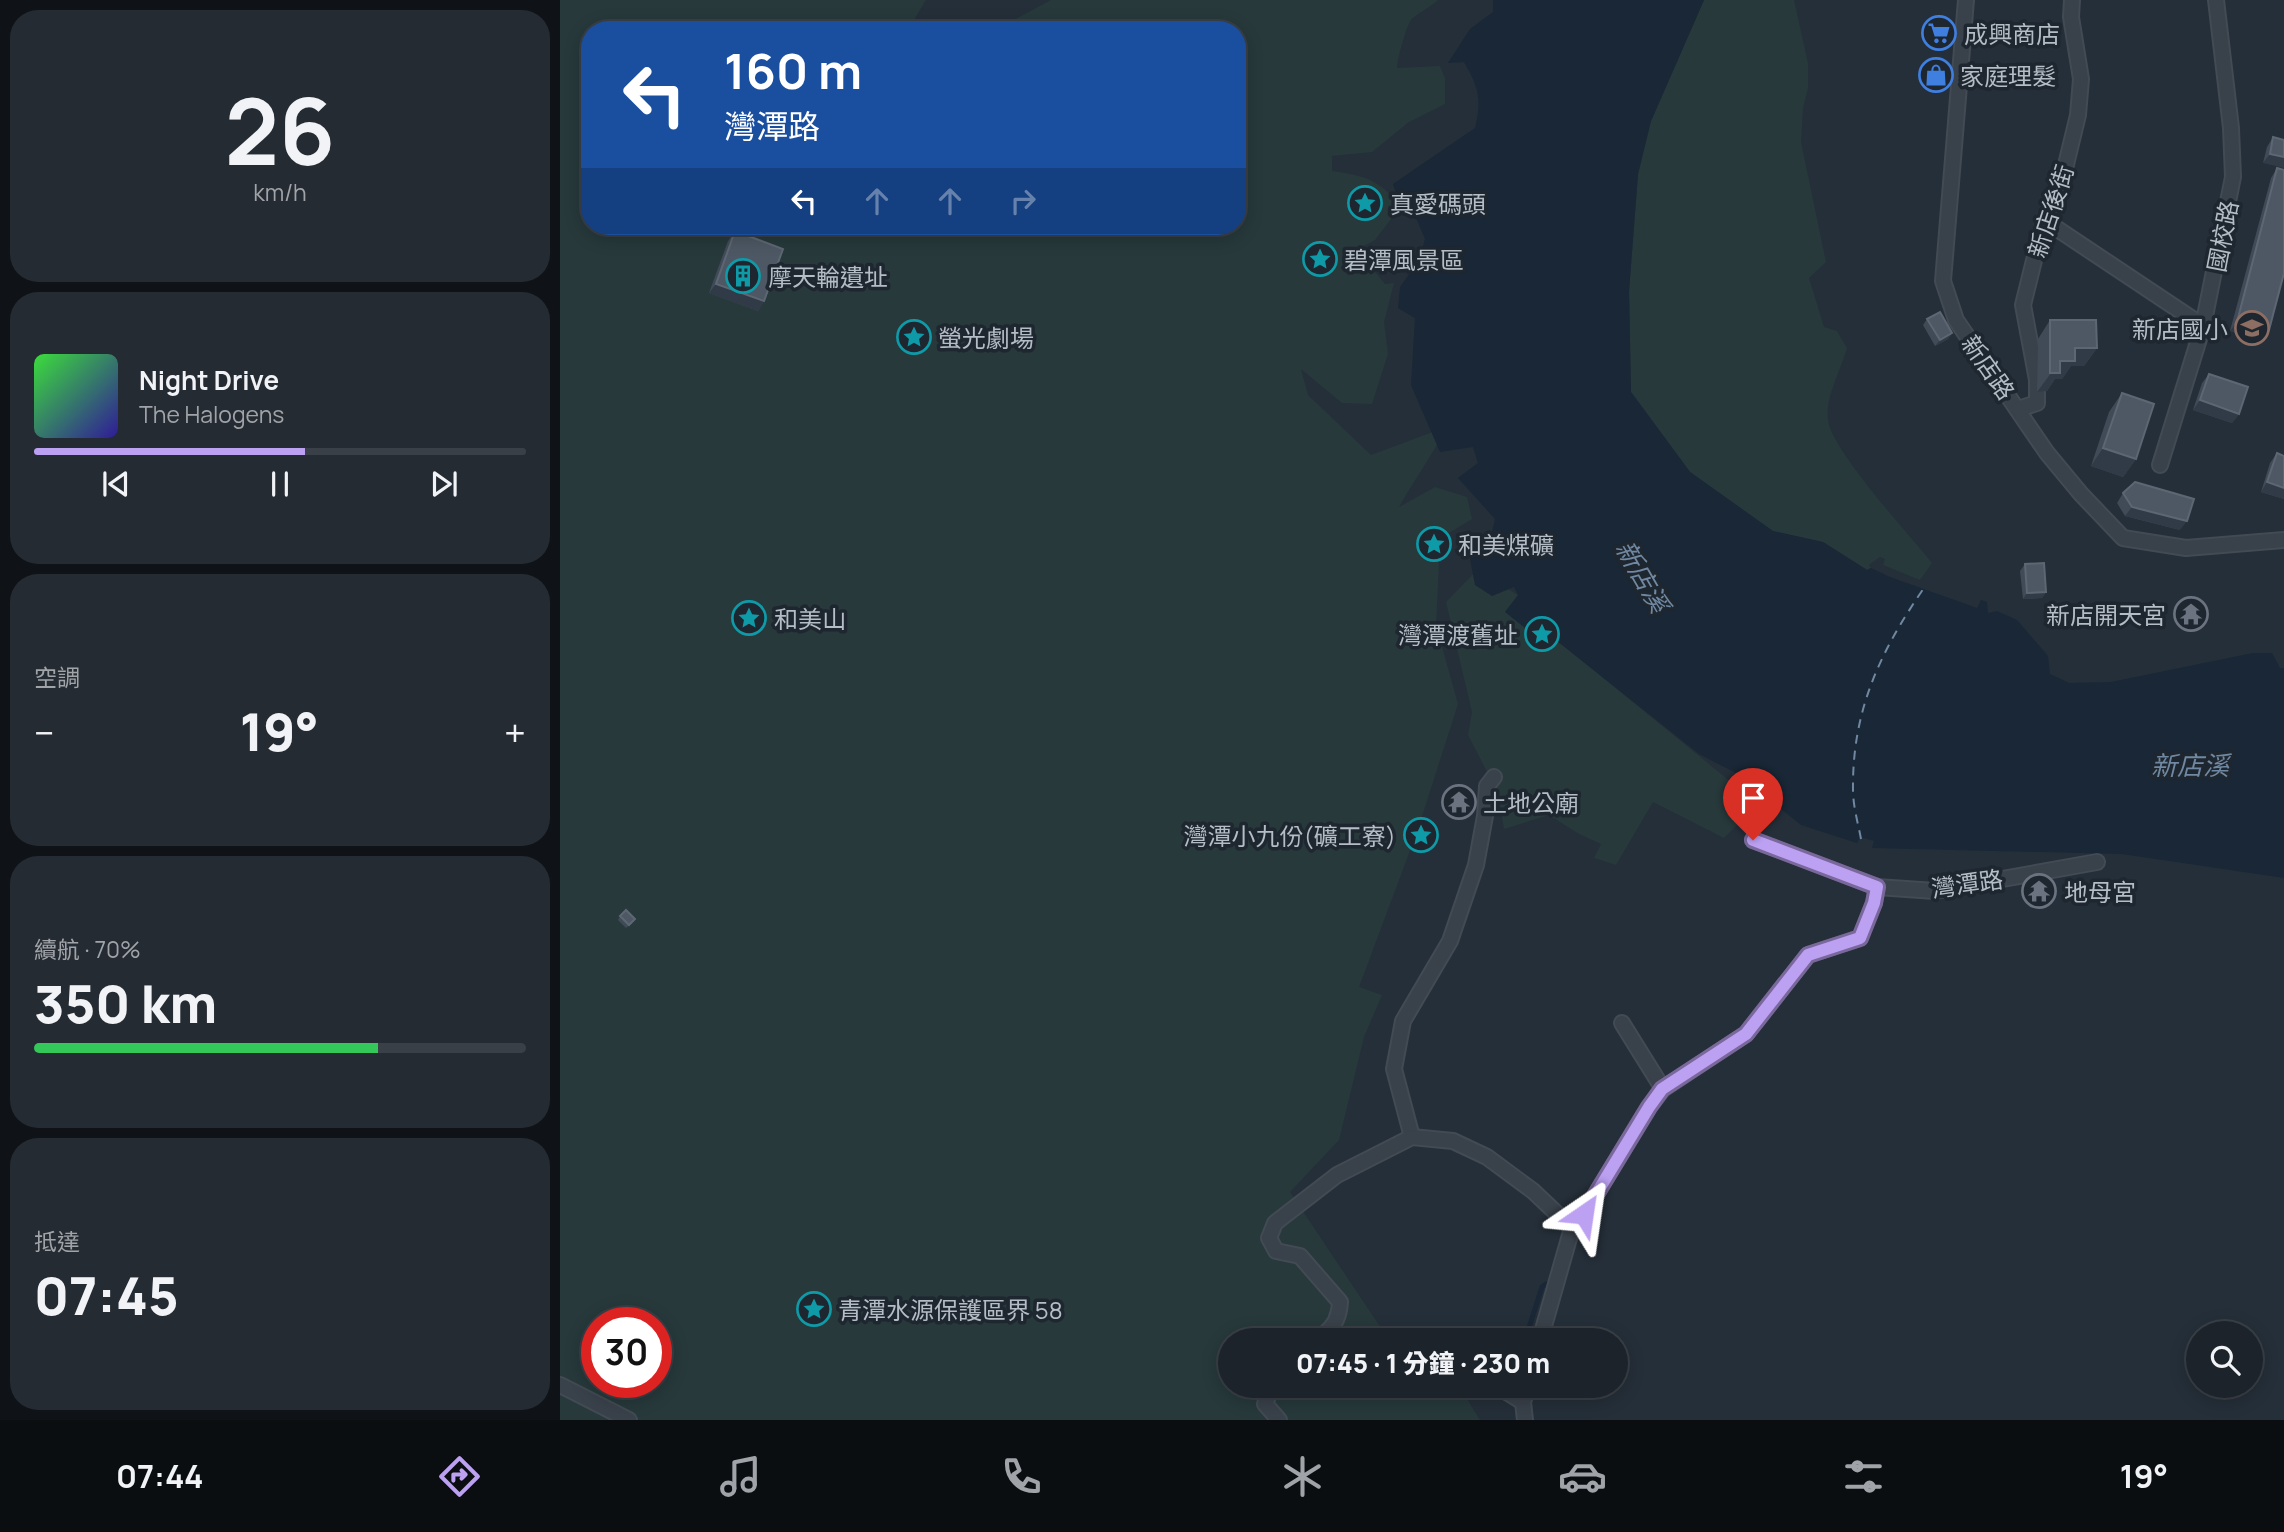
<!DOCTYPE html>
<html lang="zh-TW">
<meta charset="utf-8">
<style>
body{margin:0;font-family:Manrope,"Noto Sans TC",sans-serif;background:#252b33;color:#f1f3f6;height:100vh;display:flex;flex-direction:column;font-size:26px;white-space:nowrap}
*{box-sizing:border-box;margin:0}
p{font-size:23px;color:#a0a4a9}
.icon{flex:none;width:38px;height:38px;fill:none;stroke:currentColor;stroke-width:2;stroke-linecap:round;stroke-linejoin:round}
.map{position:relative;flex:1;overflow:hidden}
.drawer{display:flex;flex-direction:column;gap:10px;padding:10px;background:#0f1318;width:560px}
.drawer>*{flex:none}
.guide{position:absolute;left:21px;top:21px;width:665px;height:214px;border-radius:28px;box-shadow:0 4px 18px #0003,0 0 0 2px #3a4047;background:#1a4fa0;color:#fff;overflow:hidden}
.tools{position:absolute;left:1626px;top:1321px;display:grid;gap:14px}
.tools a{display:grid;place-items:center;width:77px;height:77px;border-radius:50%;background:#1c232b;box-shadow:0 4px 18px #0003,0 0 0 2px #3a4047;font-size:35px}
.speed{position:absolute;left:21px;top:1307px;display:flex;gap:14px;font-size:35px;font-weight:700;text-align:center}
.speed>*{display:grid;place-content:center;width:91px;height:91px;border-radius:50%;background:#1c232b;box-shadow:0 4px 18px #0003,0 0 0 2px #3a4047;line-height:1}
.speed .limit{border:10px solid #d22;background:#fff;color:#111}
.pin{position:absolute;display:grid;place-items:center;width:60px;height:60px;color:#fff;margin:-72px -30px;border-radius:50% 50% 50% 0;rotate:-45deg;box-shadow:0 0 7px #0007}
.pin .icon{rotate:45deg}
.me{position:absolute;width:77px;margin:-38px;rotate:32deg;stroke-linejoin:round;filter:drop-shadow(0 0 5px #0008)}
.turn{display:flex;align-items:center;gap:24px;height:147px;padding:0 28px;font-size:32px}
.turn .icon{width:91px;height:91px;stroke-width:2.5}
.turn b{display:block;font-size:49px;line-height:60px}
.lanes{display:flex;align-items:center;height:66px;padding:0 28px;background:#0003;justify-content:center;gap:35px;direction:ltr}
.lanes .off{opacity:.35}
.big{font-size:52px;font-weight:800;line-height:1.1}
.drawer .card{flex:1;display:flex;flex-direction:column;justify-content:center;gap:10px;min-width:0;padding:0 24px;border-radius:28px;background:#252b33}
.drawer .dial{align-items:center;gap:0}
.dial b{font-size:91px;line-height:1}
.song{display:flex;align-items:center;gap:21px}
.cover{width:84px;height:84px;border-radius:10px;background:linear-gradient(135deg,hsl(120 70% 55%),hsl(250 70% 35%))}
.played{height:7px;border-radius:4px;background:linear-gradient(90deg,#bca0f2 55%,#3a4047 55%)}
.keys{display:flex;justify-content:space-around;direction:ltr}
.heat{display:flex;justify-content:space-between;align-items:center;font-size:38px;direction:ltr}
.charge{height:10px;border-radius:5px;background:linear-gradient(90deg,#34c759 70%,#3a4047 0)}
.trip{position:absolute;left:658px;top:1328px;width:410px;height:70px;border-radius:35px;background:#1c232b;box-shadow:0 4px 18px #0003,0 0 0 2px #3a4047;font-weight:800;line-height:70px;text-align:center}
.tab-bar{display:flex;height:112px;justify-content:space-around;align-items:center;background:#0b0e11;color:#a0a4a9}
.tab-bar .icon{width:49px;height:49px}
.tab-bar .selected{color:#bca0f2}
.tab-bar b{font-size:32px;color:#f1f3f6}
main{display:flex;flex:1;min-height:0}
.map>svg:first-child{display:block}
.green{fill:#27393b;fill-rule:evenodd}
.water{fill:#192736}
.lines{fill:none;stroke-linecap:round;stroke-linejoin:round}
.stream{stroke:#192736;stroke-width:5}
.ferry{stroke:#7088a1;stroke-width:2;stroke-dasharray:9 7;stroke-linecap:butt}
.street-casing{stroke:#424a53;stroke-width:18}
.street{stroke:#39414a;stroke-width:14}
.wall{fill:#414b58}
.shaded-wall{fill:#303b47}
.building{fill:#4d5864;stroke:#5d6773;stroke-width:2}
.route-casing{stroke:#7a689d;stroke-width:18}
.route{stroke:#bca0f2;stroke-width:12}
.labels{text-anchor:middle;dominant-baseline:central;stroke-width:7;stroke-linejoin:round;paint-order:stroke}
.poi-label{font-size:24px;fill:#b4bcc5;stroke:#1e262f;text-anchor:start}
.street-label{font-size:24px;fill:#b4bcc5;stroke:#1e262f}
.water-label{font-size:26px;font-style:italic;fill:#7088a1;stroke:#1e262f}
</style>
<main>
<section class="drawer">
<div class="card dial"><b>26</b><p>km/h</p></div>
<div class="card">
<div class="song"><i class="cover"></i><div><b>Night Drive</b><p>The Halogens</p></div></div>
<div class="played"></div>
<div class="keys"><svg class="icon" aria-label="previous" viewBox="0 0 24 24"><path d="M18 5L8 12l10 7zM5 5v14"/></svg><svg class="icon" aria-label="pause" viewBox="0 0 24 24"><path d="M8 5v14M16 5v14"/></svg><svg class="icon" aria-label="next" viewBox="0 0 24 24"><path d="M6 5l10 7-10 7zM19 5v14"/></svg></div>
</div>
<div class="card"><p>空調</p>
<div class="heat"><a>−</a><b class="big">19°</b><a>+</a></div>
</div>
<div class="card"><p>續航 · 70%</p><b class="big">350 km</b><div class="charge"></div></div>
<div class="card"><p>抵達</p><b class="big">07:45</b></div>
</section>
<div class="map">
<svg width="1724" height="1420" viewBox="0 0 1724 1420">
<rect width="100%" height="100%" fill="#252f39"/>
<g class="green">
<path d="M0,0H366L348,30H30V226H677V30H435L491,0H878C872,6 855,15 851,20C846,27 837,60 837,68L880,66L885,78V104L849,122L812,152L772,156V171C806,176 818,179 841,206L815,240L802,247L810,266L825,284L834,283L824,322L828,354L812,404L782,403L741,369L748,395L811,455L886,427C873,455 854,480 839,507L875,487L907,497L912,519L871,544L879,563L876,625L898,704L857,832L799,987L822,995L804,1037L779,1140L730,1192L829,1340H670V1386H899L920,1420H0ZM37,1323H96V1382H37Z"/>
<path d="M1144,0H1234L1248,63V88L1243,108L1241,142L1266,262L1249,278L1264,327L1277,331L1287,348C1281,370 1265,397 1268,420C1272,451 1349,534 1372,563L1360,580L1323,565L1325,559L1320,557L1309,565L1311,568L1307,570L1263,542L1213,532L1130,472L1071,392L1069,291L1078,174L1091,121Z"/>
<polygon points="917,570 984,611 998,641 1198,804 1164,838 1093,802 1056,865 1034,858 1041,844 1019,834 989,815 944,829 938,793 908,735 912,712 886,602"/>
</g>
<path class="water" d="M933,0H1144L1091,121L1078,174L1069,291L1071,392L1130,472L1213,531L1263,542L1307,570L1311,568L1330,577L1417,608L1421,600L1427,602L1428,613L1437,611L1457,620L1488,656L1490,674L1509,683L1551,682L1693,653H1712L1720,668H1724V878L1562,854L1312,848L1314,841L1300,837L1297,843L1241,825L1176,773L1139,754L977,625L970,632L945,612L958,595L954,587L932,596L915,585L910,559L929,545L935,519L898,478L918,463L913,447L880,452L851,385L855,318L838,308L840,287L859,260L865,239L857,220L842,211L833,184L915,128C922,99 919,88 904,62L888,63L910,29L933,12Z"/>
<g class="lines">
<g class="stream">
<polyline points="965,1340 982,1287 986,1284 994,1284"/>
<polyline points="959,1386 960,1398"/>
</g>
<path class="ferry" d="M1301,839C1298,823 1293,806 1293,790C1292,709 1321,650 1366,585"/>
<g class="street-casing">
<g id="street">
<polyline points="1406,0 1383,281 1396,320 1487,453 1521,494 1563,538 1626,548 1724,540"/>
<polyline points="1484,220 1643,326"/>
<polyline points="1458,409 1477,403 1477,380 1463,305 1484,220 1503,177 1518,115 1521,79 1511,17 1512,0"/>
<polyline points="1600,465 1643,326 1673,177 1671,128 1656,0"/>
<polyline points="1193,840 1317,887 1375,891 1537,862"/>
<polyline points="1062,1023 1103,1089"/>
<polyline points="852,1137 834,1069 843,1021 890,941 916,865 925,816 927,786 934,777"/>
<path d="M757,1340C772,1329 779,1321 780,1302L740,1256L716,1251L709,1238L715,1223L777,1175L852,1137L893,1141L927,1157L973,1191L1012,1228"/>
<polyline points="980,1340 1012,1228 1024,1214 1089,1107 1103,1089 1186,1034 1248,955 1300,938 1314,903 1317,887"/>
<polyline points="0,1385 69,1420"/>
<polyline points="712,1386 705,1404 719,1420"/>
<polyline points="937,1386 963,1402"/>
<polyline points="965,1420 963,1402 968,1386"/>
</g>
</g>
<use href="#street" class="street"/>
</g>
<g class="wall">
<polygon points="1713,137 1724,140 1703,163 1707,147"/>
<polygon points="1717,168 1702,340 1670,331 1711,178"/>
<polygon points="175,231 204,301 198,311 149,293 168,241"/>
<polygon points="1367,319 1392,333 1388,339 1375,346 1363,325"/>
<polygon points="1490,320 1537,348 1524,366 1511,366 1502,379 1495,379 1487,391 1477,392 1478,339"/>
<polygon points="1649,374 1679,414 1672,423 1633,410 1642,383"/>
<polygon points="1562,393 1576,459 1563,477 1531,466 1549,412"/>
<polygon points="1717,453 1724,499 1701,492 1710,463"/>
<polygon points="1563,493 1620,530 1565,516 1557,503"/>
<polygon points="1465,564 1486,592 1482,598 1463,599 1460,571"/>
<polygon points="60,916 73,922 66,928 58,920"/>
</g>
<g class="shaded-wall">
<polygon points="1710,154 1724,157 1724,168 1703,163"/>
<polygon points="156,284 204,301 198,311 149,293"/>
<polygon points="1677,322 1709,330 1702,340 1670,331"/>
<polygon points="1392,333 1388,339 1375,346 1380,340"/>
<polygon points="1515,348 1537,348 1524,366 1511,366 1502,379 1495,379 1487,391 1477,392 1500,361"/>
<polygon points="1640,400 1679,414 1672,423 1633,410"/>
<polygon points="1543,448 1576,459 1563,477 1531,466"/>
<polygon points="1707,482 1724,488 1724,499 1701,492"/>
<polygon points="1572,507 1627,521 1620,530 1565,516"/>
<polygon points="1486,592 1482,598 1463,599 1467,593"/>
</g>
<g class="building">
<polygon points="1713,137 1724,140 1724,157 1710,154"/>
<polygon points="1717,168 1724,170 1724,273 1709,330 1677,322"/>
<polygon points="175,231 223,249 204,301 156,284"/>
<polygon points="1380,312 1392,333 1380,340 1367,319"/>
<polygon points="1490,320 1536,320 1537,348 1515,348 1515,361 1500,361 1500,373 1490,373"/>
<polygon points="1649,374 1688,387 1679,414 1640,400"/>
<polygon points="1562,393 1594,404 1576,459 1543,448"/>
<polygon points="1717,453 1724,456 1724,488 1707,482"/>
<polygon points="1575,482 1634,499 1627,521 1572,507 1563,493"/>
<polygon points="1484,563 1486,592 1467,593 1465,564"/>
<polygon points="66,910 75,919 69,925 60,916"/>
</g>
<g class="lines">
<g class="route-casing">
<polyline id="route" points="1024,1214 1089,1107 1102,1089 1186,1034 1248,955 1300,938 1314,903 1317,887 1193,840"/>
</g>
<use href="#route" class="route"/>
</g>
<defs>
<g id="supermarket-ring" transform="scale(1.75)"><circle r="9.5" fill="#1e262f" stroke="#3f7fe0" stroke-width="1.5"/><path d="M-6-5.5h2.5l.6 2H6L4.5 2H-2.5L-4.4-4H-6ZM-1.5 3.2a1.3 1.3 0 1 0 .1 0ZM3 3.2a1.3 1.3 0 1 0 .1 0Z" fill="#3f7fe0"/></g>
<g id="shop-ring" transform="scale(1.75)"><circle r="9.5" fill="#1e262f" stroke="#3f7fe0" stroke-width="1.5"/><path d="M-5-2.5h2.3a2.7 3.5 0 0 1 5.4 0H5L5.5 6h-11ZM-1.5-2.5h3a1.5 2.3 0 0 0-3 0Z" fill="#3f7fe0"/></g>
<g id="sight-ring" transform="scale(1.75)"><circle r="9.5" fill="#1e262f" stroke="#0f9aa8" stroke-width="1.5"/><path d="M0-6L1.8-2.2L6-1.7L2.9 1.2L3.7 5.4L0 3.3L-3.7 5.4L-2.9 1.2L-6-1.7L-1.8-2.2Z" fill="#0f9aa8"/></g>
<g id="building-ring" transform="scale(1.75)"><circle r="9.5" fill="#1e262f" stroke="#0f9aa8" stroke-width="1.5"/><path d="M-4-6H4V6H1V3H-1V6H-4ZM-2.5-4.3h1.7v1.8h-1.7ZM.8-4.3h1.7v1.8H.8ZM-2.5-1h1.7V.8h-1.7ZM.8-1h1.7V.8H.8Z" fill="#0f9aa8"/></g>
<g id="school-ring" transform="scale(1.75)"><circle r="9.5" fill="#1e262f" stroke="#8d6e63" stroke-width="1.5"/><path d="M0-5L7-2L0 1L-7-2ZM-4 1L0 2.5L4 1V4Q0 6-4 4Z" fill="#8d6e63"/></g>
<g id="temple-ring" transform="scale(1.75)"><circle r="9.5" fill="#1e262f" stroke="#6b7280" stroke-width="1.5"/><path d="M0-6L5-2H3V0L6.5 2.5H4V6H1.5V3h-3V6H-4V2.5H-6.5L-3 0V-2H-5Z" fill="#6b7280"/></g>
</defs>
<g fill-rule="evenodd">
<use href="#supermarket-ring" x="1379" y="33"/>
<use href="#shop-ring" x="1376" y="75"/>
<use href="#sight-ring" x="805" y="203"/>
<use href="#sight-ring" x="760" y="259"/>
<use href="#building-ring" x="183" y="276"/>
<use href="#school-ring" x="1692" y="328"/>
<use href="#sight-ring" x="354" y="337"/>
<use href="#sight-ring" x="874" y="544"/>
<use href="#temple-ring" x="1631" y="614"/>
<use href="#sight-ring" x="189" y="618"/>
<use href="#sight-ring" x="982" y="634"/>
<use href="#temple-ring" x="899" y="802"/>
<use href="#sight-ring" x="861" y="835"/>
<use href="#temple-ring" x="1479" y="891"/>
<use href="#sight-ring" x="254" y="1309"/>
</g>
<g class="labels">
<g class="poi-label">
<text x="1404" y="33">成興商店</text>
<text x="1400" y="75">家庭理髮</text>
<text x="830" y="203">真愛碼頭</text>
<text x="784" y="259">碧潭風景區</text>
<text x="208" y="276">摩天輪遺址</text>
<text x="1668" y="328" text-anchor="end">新店國小</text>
<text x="378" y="337">螢光劇場</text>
<text x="898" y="544">和美煤礦</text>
<text x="1606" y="614" text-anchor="end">新店開天宮</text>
<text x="214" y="618">和美山</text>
<text x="958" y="634" text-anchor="end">灣潭渡舊址</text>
<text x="923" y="802">土地公廟</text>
<text x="836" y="835" text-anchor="end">灣潭小九份(礦工寮)</text>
<text x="1504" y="891">地母宮</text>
<text x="278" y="1309">青潭水源保護區界 58</text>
</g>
<g class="street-label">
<text transform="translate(1490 211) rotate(-72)">新店後街</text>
<text transform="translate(1662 236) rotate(-79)">國校路</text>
<text transform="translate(1429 367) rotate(55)">新店路</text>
<text transform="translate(1407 883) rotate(-8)">灣潭路</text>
</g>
<g class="water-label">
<text transform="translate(1083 576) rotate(60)">新店溪</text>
<text x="1630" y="765">新店溪</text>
</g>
</g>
</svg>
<div class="tools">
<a><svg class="icon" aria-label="search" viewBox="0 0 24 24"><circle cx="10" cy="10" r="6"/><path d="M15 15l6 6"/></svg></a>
</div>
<div class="speed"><div class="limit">30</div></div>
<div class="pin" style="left:1193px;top:840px;background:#d93025"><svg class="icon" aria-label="arrive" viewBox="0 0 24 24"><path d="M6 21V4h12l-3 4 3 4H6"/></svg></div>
<svg class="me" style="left:1024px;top:1214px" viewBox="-20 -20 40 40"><path d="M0-17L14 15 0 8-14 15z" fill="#bca0f2" stroke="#fff" stroke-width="4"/></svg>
<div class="trip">07:45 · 1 分鐘 · 230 m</div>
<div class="guide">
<div class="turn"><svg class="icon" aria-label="left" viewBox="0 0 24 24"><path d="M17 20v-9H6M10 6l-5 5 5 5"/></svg><div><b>160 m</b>灣潭路</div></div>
<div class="lanes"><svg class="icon" aria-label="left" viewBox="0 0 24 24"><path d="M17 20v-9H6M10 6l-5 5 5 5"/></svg><svg class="icon off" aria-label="ahead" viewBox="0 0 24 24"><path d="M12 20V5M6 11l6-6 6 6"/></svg><svg class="icon off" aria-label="ahead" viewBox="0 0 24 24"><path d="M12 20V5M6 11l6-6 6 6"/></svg><svg class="icon off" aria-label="right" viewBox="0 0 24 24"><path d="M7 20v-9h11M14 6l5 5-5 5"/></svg></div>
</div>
</div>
</main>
<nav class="tab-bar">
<b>07:44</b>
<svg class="icon selected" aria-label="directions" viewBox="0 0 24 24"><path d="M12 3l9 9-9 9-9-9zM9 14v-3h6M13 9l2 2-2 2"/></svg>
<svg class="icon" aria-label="music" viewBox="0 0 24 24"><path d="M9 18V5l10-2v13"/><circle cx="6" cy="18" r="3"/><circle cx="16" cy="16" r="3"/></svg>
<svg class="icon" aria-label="phone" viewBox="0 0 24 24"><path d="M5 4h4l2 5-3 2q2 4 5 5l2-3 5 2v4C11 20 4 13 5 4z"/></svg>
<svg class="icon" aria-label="climate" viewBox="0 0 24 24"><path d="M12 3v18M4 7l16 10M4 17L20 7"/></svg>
<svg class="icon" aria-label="car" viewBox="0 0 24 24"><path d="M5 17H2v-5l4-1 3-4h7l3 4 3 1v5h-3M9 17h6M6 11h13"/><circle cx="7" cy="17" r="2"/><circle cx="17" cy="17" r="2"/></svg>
<svg class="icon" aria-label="filters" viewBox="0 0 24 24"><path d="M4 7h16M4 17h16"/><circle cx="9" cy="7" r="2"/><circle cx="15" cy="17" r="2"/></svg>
<b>19°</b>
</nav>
